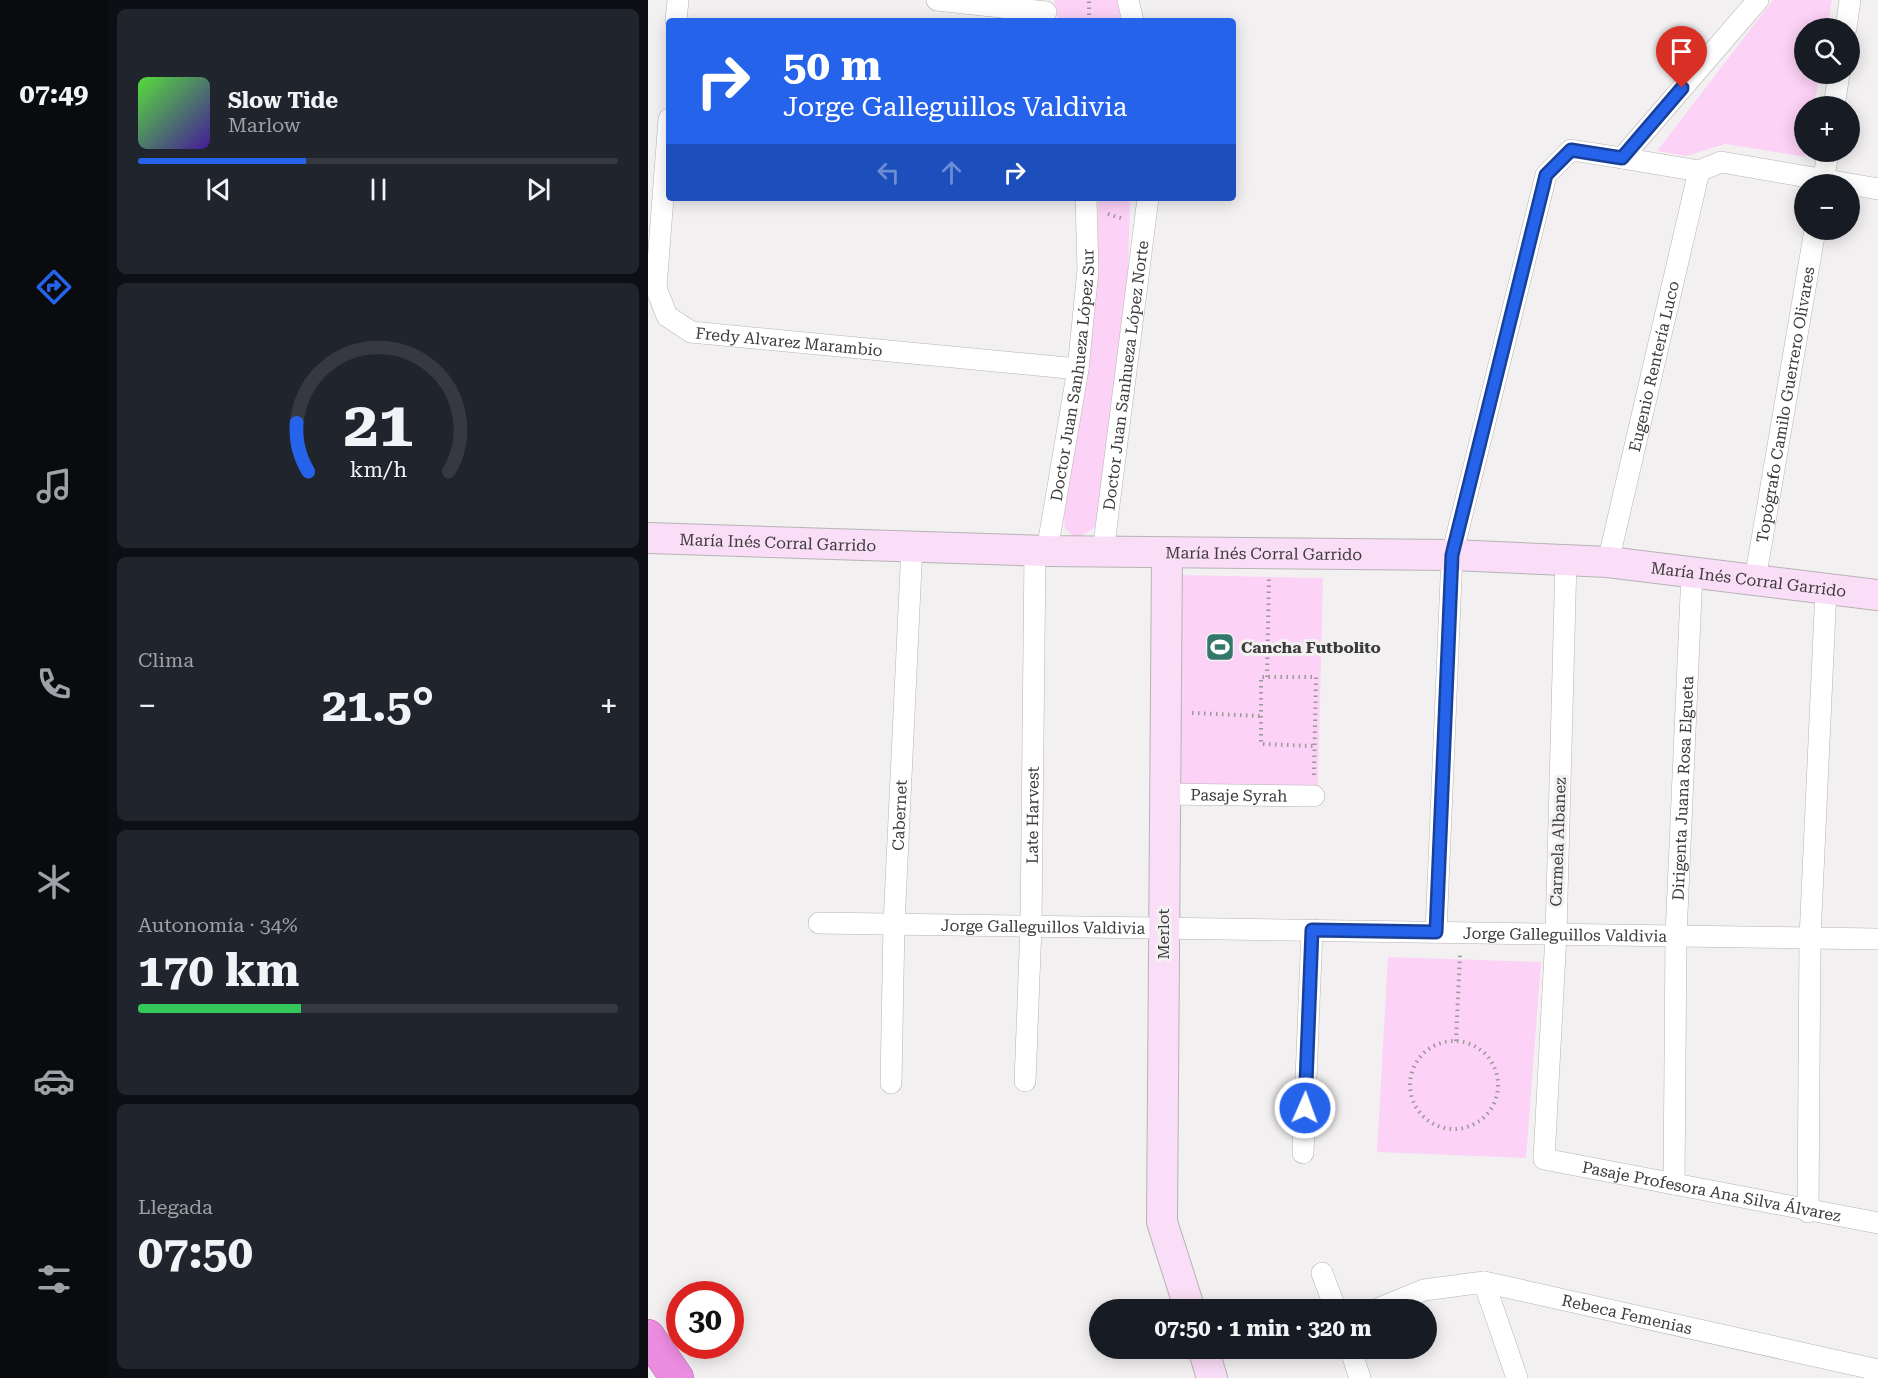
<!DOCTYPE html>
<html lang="es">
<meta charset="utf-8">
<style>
body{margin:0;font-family:"Roboto Serif",serif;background:#20242c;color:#f1f3f6;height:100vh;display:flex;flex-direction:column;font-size:22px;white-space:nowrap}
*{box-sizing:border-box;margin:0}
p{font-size:20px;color:#9ea1a6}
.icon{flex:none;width:33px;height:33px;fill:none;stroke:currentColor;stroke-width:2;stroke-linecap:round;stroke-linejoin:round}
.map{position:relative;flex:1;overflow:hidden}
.drawer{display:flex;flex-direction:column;gap:9px;padding:9px;background:#0d0f14;width:540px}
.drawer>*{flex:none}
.banner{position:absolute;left:18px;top:18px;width:570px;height:183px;border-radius:6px;box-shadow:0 3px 15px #0003;background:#2563eb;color:#fff;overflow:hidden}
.controls{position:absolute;left:1146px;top:18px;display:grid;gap:12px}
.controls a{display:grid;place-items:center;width:66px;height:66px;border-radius:50%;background:#171b24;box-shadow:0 3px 15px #0003;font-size:30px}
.speed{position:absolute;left:18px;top:1281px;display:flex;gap:12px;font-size:30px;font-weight:700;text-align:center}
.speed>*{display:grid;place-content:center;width:78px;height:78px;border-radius:50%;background:#171b24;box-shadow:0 3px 15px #0003;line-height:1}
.speed .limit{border:9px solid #d22;background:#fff;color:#111}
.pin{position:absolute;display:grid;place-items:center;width:51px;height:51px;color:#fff;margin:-62px -26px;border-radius:50% 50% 50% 0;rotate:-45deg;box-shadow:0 0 6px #0007}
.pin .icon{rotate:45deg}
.me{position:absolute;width:66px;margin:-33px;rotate:2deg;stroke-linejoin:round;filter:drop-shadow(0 0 4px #0008)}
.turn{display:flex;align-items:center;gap:21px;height:126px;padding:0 18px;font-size:27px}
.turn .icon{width:78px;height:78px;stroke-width:2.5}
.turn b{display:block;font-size:42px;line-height:51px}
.lanes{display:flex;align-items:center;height:57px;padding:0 18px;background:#0003;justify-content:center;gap:30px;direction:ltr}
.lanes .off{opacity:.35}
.big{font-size:45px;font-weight:700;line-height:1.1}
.drawer .card{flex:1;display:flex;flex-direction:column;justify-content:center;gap:9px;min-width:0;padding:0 21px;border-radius:9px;background:#20242c}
.drawer .dial{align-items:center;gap:0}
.dial svg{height:156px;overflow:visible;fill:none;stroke:#363941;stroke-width:7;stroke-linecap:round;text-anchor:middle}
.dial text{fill:#f1f3f6;stroke:none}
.song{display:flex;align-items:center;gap:18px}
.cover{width:72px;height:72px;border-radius:9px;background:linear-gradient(135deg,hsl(110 70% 55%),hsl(260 70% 35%))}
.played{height:6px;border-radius:3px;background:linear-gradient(90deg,#2563eb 35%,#363941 35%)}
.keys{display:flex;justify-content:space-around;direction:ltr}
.heat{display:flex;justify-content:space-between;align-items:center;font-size:33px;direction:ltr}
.charge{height:9px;border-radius:4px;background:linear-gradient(90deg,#34c759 34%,#363941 0)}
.trip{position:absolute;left:441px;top:1299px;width:348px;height:60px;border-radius:30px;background:#171b24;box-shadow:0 3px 15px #0003;font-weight:700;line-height:60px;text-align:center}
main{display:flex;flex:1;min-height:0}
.tabs{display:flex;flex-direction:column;width:108px;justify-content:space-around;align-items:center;background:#090b0e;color:#9ea1a6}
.tabs .icon{width:42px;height:42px}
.tabs .current{color:#2563eb}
.tabs b{font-size:27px;color:#f1f3f6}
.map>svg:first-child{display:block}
.green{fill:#fcd2f6}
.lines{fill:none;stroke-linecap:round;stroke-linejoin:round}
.street-casing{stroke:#b6b3b5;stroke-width:22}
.secondary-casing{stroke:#b6b3b5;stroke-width:32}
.highway-casing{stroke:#af70a8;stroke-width:34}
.path{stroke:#9a9899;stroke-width:4;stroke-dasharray:1.5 4.5;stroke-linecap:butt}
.street{stroke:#fff;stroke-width:21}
.secondary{stroke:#faddf6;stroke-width:30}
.highway{stroke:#ed8de2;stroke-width:33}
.route-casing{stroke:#184099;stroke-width:15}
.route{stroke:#2563eb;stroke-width:10}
.labels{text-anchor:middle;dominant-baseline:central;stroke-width:6;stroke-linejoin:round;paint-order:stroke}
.street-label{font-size:16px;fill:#3c3b3c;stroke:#f3f0f2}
.poi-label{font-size:16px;font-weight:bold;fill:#3c3b3c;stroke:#f3f0f2;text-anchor:start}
</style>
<main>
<nav class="tabs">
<b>07:49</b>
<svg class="icon current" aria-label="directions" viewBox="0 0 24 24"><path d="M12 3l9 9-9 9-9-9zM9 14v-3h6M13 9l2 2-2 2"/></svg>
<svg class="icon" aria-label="music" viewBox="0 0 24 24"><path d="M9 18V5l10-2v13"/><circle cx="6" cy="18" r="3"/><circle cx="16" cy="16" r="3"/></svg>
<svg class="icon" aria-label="phone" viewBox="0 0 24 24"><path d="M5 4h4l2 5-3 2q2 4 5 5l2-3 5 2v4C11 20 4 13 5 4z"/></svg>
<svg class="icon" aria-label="climate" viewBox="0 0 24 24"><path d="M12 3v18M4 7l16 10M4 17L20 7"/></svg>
<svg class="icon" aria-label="car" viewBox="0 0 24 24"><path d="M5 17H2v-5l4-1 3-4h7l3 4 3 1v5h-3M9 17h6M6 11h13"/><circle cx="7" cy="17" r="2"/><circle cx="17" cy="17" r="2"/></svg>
<svg class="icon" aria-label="filters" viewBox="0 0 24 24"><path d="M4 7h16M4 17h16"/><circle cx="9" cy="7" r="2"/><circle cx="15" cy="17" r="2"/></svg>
</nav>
<section class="drawer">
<div class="card">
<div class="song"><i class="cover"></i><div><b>Slow Tide</b><p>Marlow</p></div></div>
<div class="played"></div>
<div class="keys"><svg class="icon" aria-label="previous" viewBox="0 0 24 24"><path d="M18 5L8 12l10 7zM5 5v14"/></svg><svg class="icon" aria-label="pause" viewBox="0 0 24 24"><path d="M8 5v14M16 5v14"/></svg><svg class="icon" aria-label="next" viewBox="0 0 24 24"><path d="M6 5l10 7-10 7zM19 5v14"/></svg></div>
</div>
<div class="card dial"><svg viewBox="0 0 100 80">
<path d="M14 69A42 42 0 1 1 86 69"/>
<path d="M14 69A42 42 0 0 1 8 44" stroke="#2563eb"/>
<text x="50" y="56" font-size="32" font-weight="700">21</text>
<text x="50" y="72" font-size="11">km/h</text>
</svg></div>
<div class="card"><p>Clima</p>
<div class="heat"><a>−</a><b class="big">21.5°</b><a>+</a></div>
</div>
<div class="card"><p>Autonomía · 34%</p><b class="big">170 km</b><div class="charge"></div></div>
<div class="card"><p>Llegada</p><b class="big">07:50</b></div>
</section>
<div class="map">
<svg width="1230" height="1378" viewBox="0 0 1230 1378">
<rect width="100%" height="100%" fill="#f3f0f2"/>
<g class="green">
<polygon points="406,0 469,0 473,21 411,21"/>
<polygon points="1125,0 1184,0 1179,28 1156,28 1156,74 1172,74 1166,106 1156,106 1158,157 1077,144 1038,156 1009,151"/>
<polygon points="450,198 482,198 480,271 449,517 446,528 429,539 417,529 416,516 439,369 450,268"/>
<polygon points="531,575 675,578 670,785 533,785"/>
<polygon points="740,957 893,962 878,1158 729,1152"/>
</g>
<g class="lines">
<g class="street-casing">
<g id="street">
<polyline points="289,0 398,12"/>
<polyline points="480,0 485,21"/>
<polyline points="28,21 30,0"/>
<polyline points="1198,28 1202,0"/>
<polyline points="1186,106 1191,74"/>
<path id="s1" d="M21,119L8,288L19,316L43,332L430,369"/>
<polyline points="974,158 1051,171 1073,162 1230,189"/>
<polyline points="1175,184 1180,152"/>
<path id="s2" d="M399,551L430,369L440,270L438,198"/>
<path id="s3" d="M455,552L500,198"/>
<path id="s4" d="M918,560L908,934L896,1159L1230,1223"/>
<path id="s5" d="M960,562L1051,171"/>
<path id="s6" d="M1107,580L1167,230"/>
<path id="s7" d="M516,794L666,796"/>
<path id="s8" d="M171,923L1230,939"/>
<polyline points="788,932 804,555 898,175 923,150 974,158 1110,0"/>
<path id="s9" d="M377,1081L383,926L387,551"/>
<path id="s10" d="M243,1083L246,924L264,546"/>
<polyline points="655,1153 664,930"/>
<path id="s11" d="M1026,1184L1028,936L1044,572"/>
<polyline points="1160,1212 1162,938 1178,589"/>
<polyline points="674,1273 688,1310"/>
<polyline points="836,1282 869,1378"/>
<path id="s12" d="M727,1310L776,1290L836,1282L1230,1370"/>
<polyline points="702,1348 712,1378"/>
</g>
</g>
<g class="secondary-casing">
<g id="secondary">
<path id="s13" d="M0,538L399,551L804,555L960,562L1230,595"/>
<polyline points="519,554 514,1222 542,1310"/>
<polyline points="555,1348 564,1378"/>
</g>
</g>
<g class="highway-casing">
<polyline id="highway" points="0,1336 29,1378"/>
</g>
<g class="path">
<polyline points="441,21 441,0"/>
<polyline points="460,214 476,219"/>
<polyline points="619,677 621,579"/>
<polyline points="544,713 613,716"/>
<polyline points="666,775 668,677 613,677 613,744 667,746"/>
<polyline points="808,1041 812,954"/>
<circle cx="806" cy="1085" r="44"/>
</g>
<use href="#street" class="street"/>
<use href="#secondary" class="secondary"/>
<use href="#highway" class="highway"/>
</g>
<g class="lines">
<g class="route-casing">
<polyline id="route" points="657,1108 664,930 788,932 804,555 898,175 923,150 974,158 1034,88"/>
</g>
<use href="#route" class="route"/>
</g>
<defs>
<g id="stadium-square" transform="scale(1.5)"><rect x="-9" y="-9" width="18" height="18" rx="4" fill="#34786c" stroke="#f3f0f2"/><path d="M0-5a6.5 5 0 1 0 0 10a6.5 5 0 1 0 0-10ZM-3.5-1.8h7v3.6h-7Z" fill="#fff"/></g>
</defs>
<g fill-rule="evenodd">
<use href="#stadium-square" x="572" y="647"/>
</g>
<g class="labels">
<g class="street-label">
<text stroke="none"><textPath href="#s1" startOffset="327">Fredy Alvarez Marambio</textPath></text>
<text stroke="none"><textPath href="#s5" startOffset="201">Eugenio Rentería Luco</textPath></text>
<text stroke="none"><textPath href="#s2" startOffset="178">Doctor Juan Sanhueza López Sur</textPath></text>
<text stroke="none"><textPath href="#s3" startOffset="178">Doctor Juan Sanhueza López Norte</textPath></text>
<text stroke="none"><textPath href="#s6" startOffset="178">Topógrafo Camilo Guerrero Olivares</textPath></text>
<text stroke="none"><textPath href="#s13" startOffset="130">María Inés Corral Garrido</textPath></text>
<text stroke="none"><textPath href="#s13" startOffset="616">María Inés Corral Garrido</textPath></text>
<text stroke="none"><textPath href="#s13" startOffset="1102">María Inés Corral Garrido</textPath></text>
<text stroke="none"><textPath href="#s11" startOffset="396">Dirigenta Juana Rosa Elgueta</textPath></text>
<text stroke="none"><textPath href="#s7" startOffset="75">Pasaje Syrah</textPath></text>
<text stroke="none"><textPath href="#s10" startOffset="268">Cabernet</textPath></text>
<text stroke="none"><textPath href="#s9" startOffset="266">Late Harvest</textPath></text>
<text transform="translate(910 842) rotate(-88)">Carmela Albanez</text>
<text stroke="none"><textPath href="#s8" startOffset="224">Jorge Galleguillos Valdivia</textPath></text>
<text transform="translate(515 934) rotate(-90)">Merlot</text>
<text stroke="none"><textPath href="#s8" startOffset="746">Jorge Galleguillos Valdivia</textPath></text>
<text stroke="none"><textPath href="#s4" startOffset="770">Pasaje Profesora Ana Silva Álvarez</textPath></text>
<text stroke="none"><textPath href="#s12" startOffset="260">Rebeca Femenias</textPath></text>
</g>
<g class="poi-label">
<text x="593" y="647">Cancha Futbolito</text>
</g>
</g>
</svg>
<div class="controls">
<a><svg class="icon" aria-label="search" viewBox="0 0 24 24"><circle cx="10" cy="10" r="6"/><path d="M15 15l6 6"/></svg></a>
<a>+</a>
<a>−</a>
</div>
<div class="speed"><div class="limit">30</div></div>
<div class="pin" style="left:1034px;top:88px;background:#d93025"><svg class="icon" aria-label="arrive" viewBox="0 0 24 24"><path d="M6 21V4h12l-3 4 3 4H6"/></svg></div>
<svg class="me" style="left:657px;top:1108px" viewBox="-20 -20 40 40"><circle r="17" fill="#2563eb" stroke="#fff" stroke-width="3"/><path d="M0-11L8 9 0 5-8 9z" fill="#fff"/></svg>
<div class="trip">07:50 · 1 min · 320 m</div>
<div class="banner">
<div class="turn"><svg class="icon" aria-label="right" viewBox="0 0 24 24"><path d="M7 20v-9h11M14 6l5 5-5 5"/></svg><div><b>50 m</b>Jorge Galleguillos Valdivia</div></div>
<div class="lanes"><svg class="icon off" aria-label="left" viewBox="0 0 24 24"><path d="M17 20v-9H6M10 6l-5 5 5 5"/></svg><svg class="icon off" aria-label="ahead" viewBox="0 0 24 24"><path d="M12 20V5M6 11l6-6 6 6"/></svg><svg class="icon" aria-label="right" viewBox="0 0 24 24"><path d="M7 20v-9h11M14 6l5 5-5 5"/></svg></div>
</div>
</div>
</main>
